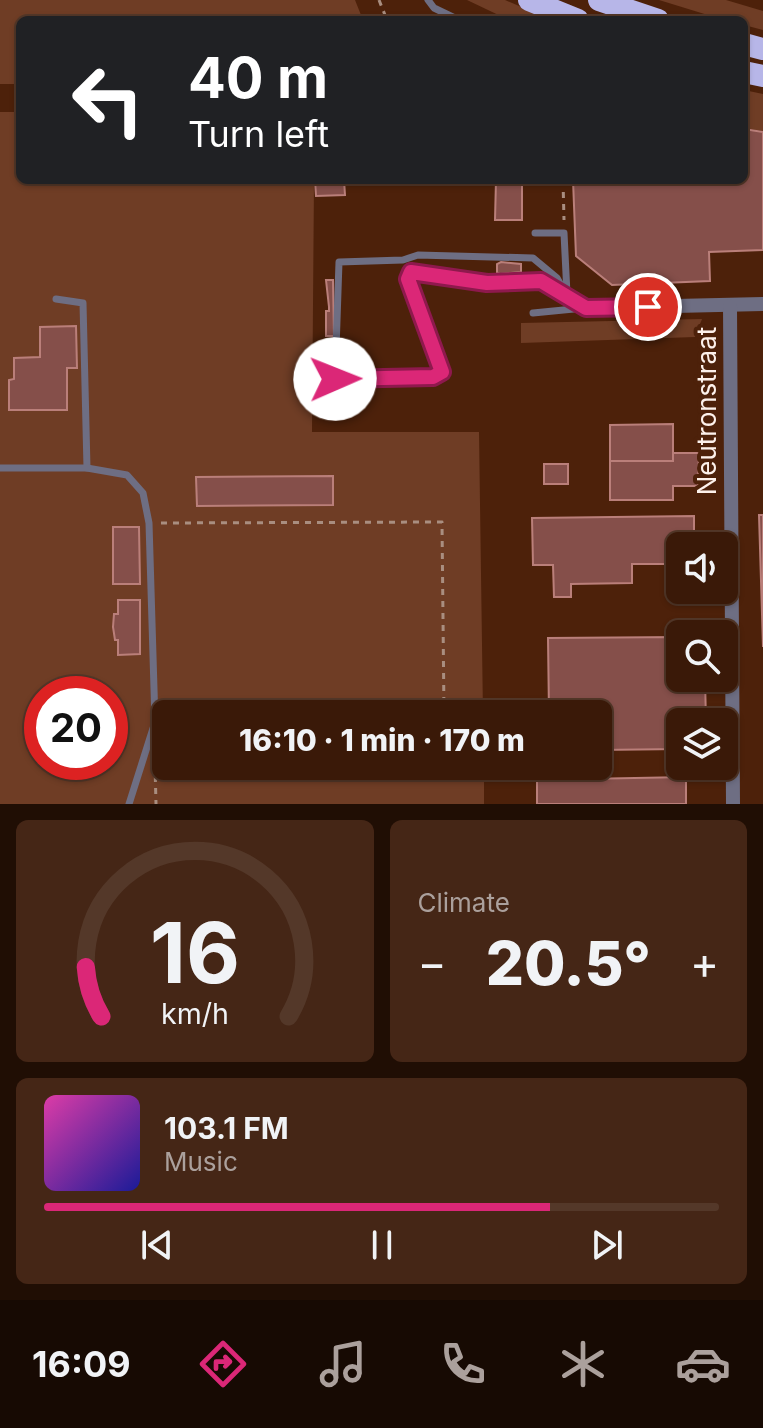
<!DOCTYPE html>
<meta charset="utf-8">
<style>
body{margin:0;font-family:Inter,sans-serif;background:#452616;color:#f1f3f6;height:100vh;display:flex;flex-direction:column;font-size:30px;white-space:nowrap}
*{box-sizing:border-box;margin:0}
p{font-size:26px;color:#aba09c}
.icon{flex:none;width:44px;height:44px;fill:none;stroke:currentColor;stroke-width:2;stroke-linecap:round;stroke-linejoin:round}
.map{position:relative;height:804px;overflow:hidden}
.sheet{display:flex;flex-direction:column;gap:16px;padding:16px;background:#200e04;flex:1}
.sheet>*{flex:none}
.guide{position:absolute;left:16px;top:16px;width:732px;height:168px;border-radius:12px;box-shadow:0 2px 6px #0004,0 0 0 2px #543829;background:#202124;color:#fff;overflow:hidden}
.fabs{position:absolute;left:666px;top:532px;display:grid;gap:16px}
.fabs a{display:grid;place-items:center;width:72px;height:72px;border-radius:12px;background:#3a1908;box-shadow:0 2px 6px #0004,0 0 0 2px #543829;font-size:40px}
.speed{position:absolute;left:24px;top:676px;display:flex;gap:16px;font-size:40px;font-weight:700;text-align:center}
.speed>*{display:grid;place-content:center;width:104px;height:104px;border-radius:50%;background:#3a1908;box-shadow:0 2px 6px #0004,0 0 0 2px #543829;line-height:1}
.speed .limit{border:12px solid #d22;background:#fff;color:#111}
.pin{position:absolute;display:grid;place-items:center;width:68px;height:68px;color:#fff;margin:-34px;border:4px solid #fff;border-radius:50%;box-shadow:0 2px 8px #0007}
.me{position:absolute;width:88px;margin:-44px;rotate:89deg;stroke-linejoin:round;filter:drop-shadow(0 0 6px #0008)}
.turn{display:flex;align-items:center;gap:28px;height:168px;padding:0 40px;font-size:36px}
.turn .icon{width:104px;height:104px;stroke-width:2.5}
.turn b{display:block;font-size:56px;line-height:68px}
.big{font-size:60px;font-weight:800;line-height:1.1}
.sheet .card{flex:1;display:flex;flex-direction:column;justify-content:center;gap:12px;min-width:0;padding:0 28px;border-radius:12px;background:#452616}
.sheet .dial{align-items:center;gap:0}
.dial svg{height:208px;overflow:visible;fill:none;stroke:#543829;stroke-width:7;stroke-linecap:round;text-anchor:middle}
.dial text{fill:#f1f3f6;stroke:none}
.song{display:flex;align-items:center;gap:24px}
.cover{width:96px;height:96px;border-radius:12px;background:linear-gradient(135deg,hsl(320 70% 55%),hsl(240 70% 35%))}
.played{height:8px;border-radius:4px;background:linear-gradient(90deg,#db2777 75%,#543829 75%)}
.keys{display:flex;justify-content:space-around;direction:ltr}
.heat{display:flex;justify-content:space-between;align-items:center;font-size:44px;direction:ltr}
.sheet .tiles{flex:1;display:grid;gap:16px;grid-template-columns:1fr 1fr}
.card:last-child{grid-column:span 2}
.trip{position:absolute;left:152px;top:700px;width:460px;height:80px;border-radius:12px;background:#3a1908;box-shadow:0 2px 6px #0004,0 0 0 2px #543829;font-weight:800;line-height:80px;text-align:center}
.tab-bar{display:flex;height:128px;justify-content:space-around;align-items:center;background:#170a03;color:#aba09c}
.tab-bar .icon{width:56px;height:56px}
.tab-bar .selected{color:#db2777}
.tab-bar b{font-size:36px;color:#f1f3f6}
.map>svg:first-child{display:block}
.green{fill:#6f3d25;fill-rule:evenodd}
.building{fill:#854f4a;stroke:#ba7f7a;stroke-width:2}
.lines{fill:none;stroke-linecap:round;stroke-linejoin:round}
.path{stroke:#a98e80;stroke-width:3;stroke-dasharray:6 6;stroke-linecap:butt}
.service{stroke:#6e6e83;stroke-width:7}
.minor{stroke:#6e6e83;stroke-width:14}
.trunk{stroke:#b7b6e8;stroke-width:22}
.route-casing{stroke:#8e194d;stroke-width:20}
.route{stroke:#db2777;stroke-width:14}
.labels{text-anchor:middle;dominant-baseline:central;stroke-width:8;stroke-linejoin:round;paint-order:stroke}
.street-label{font-size:26px;fill:#fdf1eb;stroke:#4d210a}
</style>
<div class="map">
<svg width="763" height="804" viewBox="0 0 763 804">
<rect width="100%" height="100%" fill="#4d210a"/>
<g class="green">
<polygon points="0,0 355,0 363,20 20,20 20,84 0,84"/>
<polygon points="467,0 505,0 552,20 509,20"/>
<polygon points="659,0 726,0 763,11 763,30 744,25 744,20 724,20"/>
<polygon points="744,90 763,94 763,131 744,128"/>
<path d="M0,112H20V180H314L312,432H479L483,714H166V766H484V804H0ZM42,694H110V762H42Z"/>
<polygon points="702,319 695,337 521,343 521,323"/>
</g>
<g class="building">
<polygon points="744,129 763,132 763,250 709,252 710,281 612,285 576,256 573,180 744,180"/>
<polygon points="315,180 344,180 345,195 316,196"/>
<polygon points="496,180 522,180 522,220 495,220"/>
<polygon points="501,262 521,264 521,272 500,274 497,273 497,264"/>
<polygon points="326,280 333,280 334,336 326,336 326,311 329,311 329,307"/>
<polygon points="76,326 77,368 67,368 67,410 9,410 9,380 14,379 14,358 40,357 40,327"/>
<polygon points="673,424 673,461 610,461 610,425"/>
<polygon points="673,453 699,453 698,486 673,486 673,500 610,500 610,461 673,461"/>
<rect x="544" y="464" width="24" height="20"/>
<polygon points="333,476 333,505 197,506 196,477"/>
<polygon points="759,515 763,515 763,647"/>
<polygon points="694,516 694,546 680,546 680,564 632,564 632,583 571,584 571,597 554,597 553,565 533,565 532,518"/>
<polygon points="113,527 139,527 140,584 113,584"/>
<polygon points="118,600 140,600 140,654 118,655 118,640 115,640 113,627 114,614 118,614"/>
<polygon points="680,637 680,678 705,678 706,722 680,722 680,749 598,750 598,714 549,714 548,638"/>
<polygon points="537,770 583,770 583,779 686,777 686,804 537,804"/>
</g>
<g class="lines">
<g class="path">
<polyline points="379,0 387,20"/>
<polyline points="563,180 564,220"/>
<polyline points="161,523 442,522 444,714"/>
<polyline points="155,764 156,804"/>
</g>
<g class="service">
<polyline points="428,0 434,8 459,20"/>
<polyline points="535,233 564,233 567,294"/>
<polygon points="418,255 533,258 557,278 567,296 541,281 487,283 411,272 408,279 442,372 433,377 335,379 339,262 403,260"/>
<polyline points="56,299 83,303 87,468"/>
<polyline points="533,313 584,308"/>
<polyline points="0,468 87,468 127,475 143,493 149,523 155,722 129,804"/>
</g>
<g class="minor">
<polyline points="567,296 586,308 763,304"/>
<polyline points="730,306 733,804"/>
</g>
<g class="trunk">
<polyline points="529,0 578,20"/>
<polyline points="599,0 658,20"/>
<polyline points="744,44 763,49"/>
<polyline points="744,72 763,76"/>
</g>
</g>
<g class="lines">
<g class="route-casing">
<polyline id="route" points="335,379 433,377 442,372 408,279 411,272 487,283 541,281 586,308 648,307"/>
</g>
<use href="#route" class="route"/>
</g>
<g class="labels">
<g class="street-label">
<text transform="translate(706 411) rotate(-90)">Neutronstraat</text>
</g>
</g>
</svg>
<div class="fabs">
<a><svg class="icon" aria-label="sound" viewBox="0 0 24 24"><path d="M4 9h4l5-4v14l-5-4H4zM17 9q2 3 0 6"/></svg></a>
<a><svg class="icon" aria-label="search" viewBox="0 0 24 24"><circle cx="10" cy="10" r="6"/><path d="M15 15l6 6"/></svg></a>
<a><svg class="icon" aria-label="layers" viewBox="0 0 24 24"><path d="M12 4l9 5-9 5-9-5zM3 14l9 5 9-5"/></svg></a>
</div>
<div class="speed"><div class="limit">20</div></div>
<div class="pin" style="left:648px;top:307px;background:#d93025"><svg class="icon" aria-label="arrive" viewBox="0 0 24 24"><path d="M6 21V4h12l-3 4 3 4H6"/></svg></div>
<svg class="me" style="left:335px;top:379px" viewBox="-20 -20 40 40"><circle r="19" fill="#fff"/><path d="M0-13L10 11 0 6-10 11z" fill="#db2777"/></svg>
<div class="trip">16:10 · 1 min · 170 m</div>
<div class="guide">
<div class="turn"><svg class="icon" aria-label="left" viewBox="0 0 24 24"><path d="M17 20v-9H6M10 6l-5 5 5 5"/></svg><div><b>40 m</b>Turn left</div></div>
</div>
</div>
<section class="sheet">
<div class="tiles">
<div class="card dial"><svg viewBox="0 0 100 80">
<path d="M14 69A42 42 0 1 1 86 69"/>
<path d="M14 69A42 42 0 0 1 8 50" stroke="#db2777"/>
<text x="50" y="56" font-size="32" font-weight="700">16</text>
<text x="50" y="72" font-size="11">km/h</text>
</svg></div>
<div class="card"><p>Climate</p>
<div class="heat"><a>−</a><b class="big">20.5°</b><a>+</a></div>
</div>
<div class="card">
<div class="song"><i class="cover"></i><div><b>103.1 FM</b><p>Music</p></div></div>
<div class="played"></div>
<div class="keys"><svg class="icon" aria-label="previous" viewBox="0 0 24 24"><path d="M18 5L8 12l10 7zM5 5v14"/></svg><svg class="icon" aria-label="pause" viewBox="0 0 24 24"><path d="M8 5v14M16 5v14"/></svg><svg class="icon" aria-label="next" viewBox="0 0 24 24"><path d="M6 5l10 7-10 7zM19 5v14"/></svg></div>
</div>
</div>
</section>
<nav class="tab-bar">
<b>16:09</b>
<svg class="icon selected" aria-label="directions" viewBox="0 0 24 24"><path d="M12 3l9 9-9 9-9-9zM9 14v-3h6M13 9l2 2-2 2"/></svg>
<svg class="icon" aria-label="music" viewBox="0 0 24 24"><path d="M9 18V5l10-2v13"/><circle cx="6" cy="18" r="3"/><circle cx="16" cy="16" r="3"/></svg>
<svg class="icon" aria-label="phone" viewBox="0 0 24 24"><path d="M5 4h4l2 5-3 2q2 4 5 5l2-3 5 2v4C11 20 4 13 5 4z"/></svg>
<svg class="icon" aria-label="climate" viewBox="0 0 24 24"><path d="M12 3v18M4 7l16 10M4 17L20 7"/></svg>
<svg class="icon" aria-label="car" viewBox="0 0 24 24"><path d="M5 17H2v-5l4-1 3-4h7l3 4 3 1v5h-3M9 17h6M6 11h13"/><circle cx="7" cy="17" r="2"/><circle cx="17" cy="17" r="2"/></svg>
</nav>
